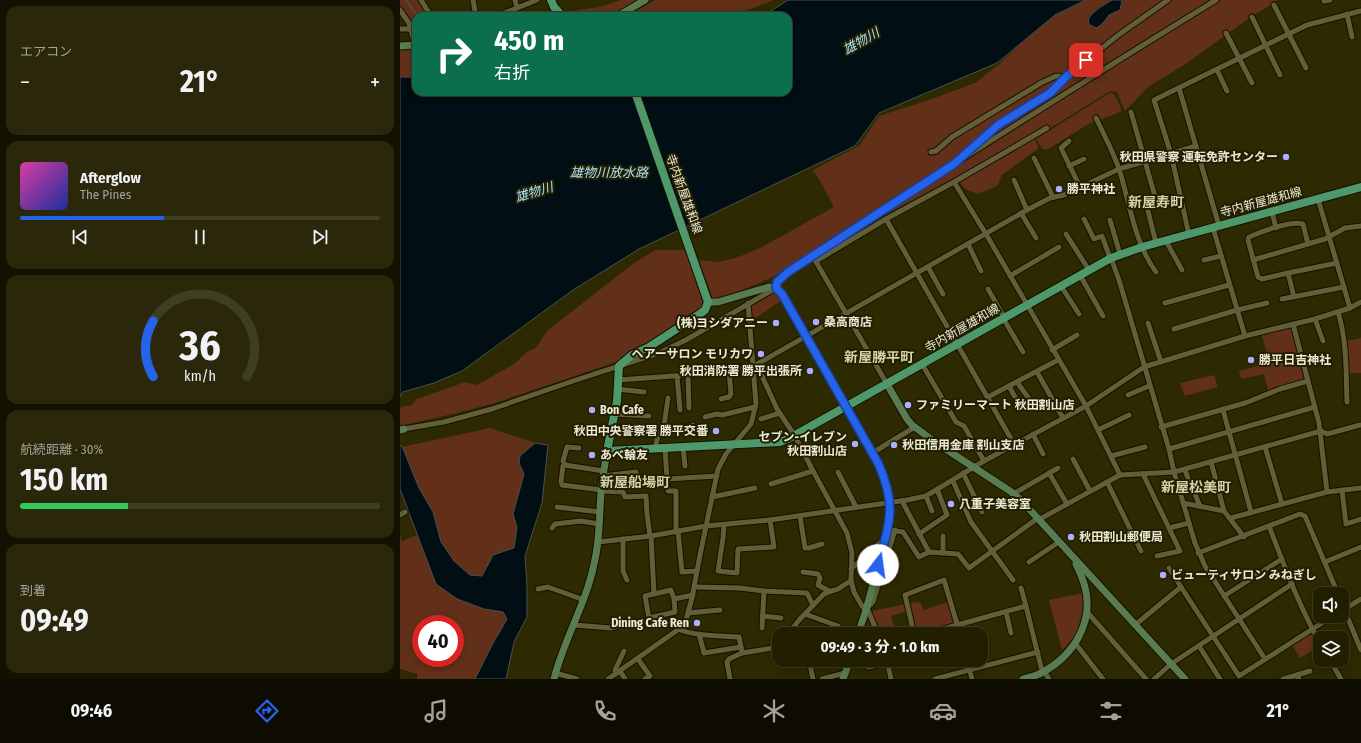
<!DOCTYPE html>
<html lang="ja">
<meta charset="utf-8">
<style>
body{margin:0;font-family:"Fira Sans Condensed","Noto Sans JP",sans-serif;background:#2a270a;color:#f1f3f6;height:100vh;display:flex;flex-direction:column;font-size:15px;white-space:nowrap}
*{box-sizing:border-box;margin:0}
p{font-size:13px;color:#a2a299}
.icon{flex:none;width:22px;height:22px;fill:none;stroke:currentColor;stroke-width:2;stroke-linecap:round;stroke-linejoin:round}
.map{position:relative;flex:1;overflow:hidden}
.sheet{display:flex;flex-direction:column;gap:6px;padding:6px;background:#131100;width:400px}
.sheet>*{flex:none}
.banner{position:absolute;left:12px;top:12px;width:380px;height:84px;border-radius:12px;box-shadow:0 2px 6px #0003,0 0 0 1px #3f3d22;background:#0b6e4f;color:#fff;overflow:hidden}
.controls{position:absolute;left:913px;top:587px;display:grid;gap:8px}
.controls a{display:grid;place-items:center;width:36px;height:36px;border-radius:8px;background:#221f00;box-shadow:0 2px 6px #0003,0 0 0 1px #3f3d22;font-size:20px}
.speed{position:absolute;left:12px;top:615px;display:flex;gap:8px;font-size:20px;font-weight:700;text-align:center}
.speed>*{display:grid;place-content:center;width:52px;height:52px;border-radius:50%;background:#221f00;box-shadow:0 2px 6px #0003,0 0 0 1px #3f3d22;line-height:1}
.speed .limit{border:6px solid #d22;background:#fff;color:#111}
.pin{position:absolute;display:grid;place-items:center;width:34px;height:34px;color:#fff;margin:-17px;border-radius:8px;box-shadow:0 2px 6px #0006}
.me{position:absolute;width:44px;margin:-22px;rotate:15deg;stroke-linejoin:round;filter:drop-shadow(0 0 3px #0008)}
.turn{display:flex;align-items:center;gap:14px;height:84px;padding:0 16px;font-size:18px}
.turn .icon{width:52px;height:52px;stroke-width:2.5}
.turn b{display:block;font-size:28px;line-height:34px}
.big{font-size:30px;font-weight:700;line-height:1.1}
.sheet .card{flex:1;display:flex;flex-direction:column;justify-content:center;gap:6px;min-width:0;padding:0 14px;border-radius:12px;background:#2a270a}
.sheet .dial{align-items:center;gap:0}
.dial svg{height:104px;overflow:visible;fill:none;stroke:#3f3d22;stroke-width:7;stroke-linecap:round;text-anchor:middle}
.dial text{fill:#f1f3f6;stroke:none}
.song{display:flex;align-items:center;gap:12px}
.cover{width:48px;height:48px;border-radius:6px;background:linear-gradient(135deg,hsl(320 70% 55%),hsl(230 70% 35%))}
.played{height:4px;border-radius:2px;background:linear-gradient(90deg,#2563eb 40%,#3f3d22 40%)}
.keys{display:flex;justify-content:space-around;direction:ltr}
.heat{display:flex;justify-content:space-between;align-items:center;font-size:22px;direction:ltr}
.charge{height:6px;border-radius:3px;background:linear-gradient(90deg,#34c759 30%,#3f3d22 0)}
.trip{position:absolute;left:372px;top:627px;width:216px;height:40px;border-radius:12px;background:#221f00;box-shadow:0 2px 6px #0003,0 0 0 1px #3f3d22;font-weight:700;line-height:40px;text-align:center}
.dock{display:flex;height:64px;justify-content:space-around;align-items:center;background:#0e0c00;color:#a2a299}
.dock .icon{width:28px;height:28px}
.dock .selected{color:#2563eb}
.dock b{font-size:18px;color:#f1f3f6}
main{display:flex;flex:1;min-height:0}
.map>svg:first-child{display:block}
.green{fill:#623019;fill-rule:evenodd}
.water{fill:#010f15;stroke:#48514e}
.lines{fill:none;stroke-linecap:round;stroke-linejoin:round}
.stream{stroke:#48514e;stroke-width:1.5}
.street-casing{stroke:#141100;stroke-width:7}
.secondary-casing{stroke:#141100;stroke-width:9}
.primary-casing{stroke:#141100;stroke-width:10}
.street{stroke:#625e37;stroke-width:5}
.secondary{stroke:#587b51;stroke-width:7}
.primary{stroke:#4e986b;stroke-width:8}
.route-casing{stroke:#184099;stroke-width:10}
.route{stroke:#2563eb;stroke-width:7}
.poi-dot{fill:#afaefa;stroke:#221f02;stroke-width:1.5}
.labels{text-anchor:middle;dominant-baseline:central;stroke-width:4;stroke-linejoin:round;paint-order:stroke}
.poi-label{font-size:12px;font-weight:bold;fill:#ecead4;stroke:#221f02;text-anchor:start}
.street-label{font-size:12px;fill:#ecead4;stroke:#221f02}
.water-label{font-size:13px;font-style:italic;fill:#a8e1f7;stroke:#221f02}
.quarter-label{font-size:14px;font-weight:bold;fill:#d6d2a6;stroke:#221f02}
</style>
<main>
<section class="sheet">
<div class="card"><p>エアコン</p>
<div class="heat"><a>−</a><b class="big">21°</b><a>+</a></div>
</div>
<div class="card">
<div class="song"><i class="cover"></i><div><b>Afterglow</b><p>The Pines</p></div></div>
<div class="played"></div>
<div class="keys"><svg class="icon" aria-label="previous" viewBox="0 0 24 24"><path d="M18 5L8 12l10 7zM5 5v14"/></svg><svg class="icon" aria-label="pause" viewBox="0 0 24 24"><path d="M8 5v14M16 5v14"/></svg><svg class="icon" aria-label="next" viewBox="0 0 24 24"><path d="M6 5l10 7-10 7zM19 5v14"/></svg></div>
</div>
<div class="card dial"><svg viewBox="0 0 100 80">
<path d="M14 69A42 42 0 1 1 86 69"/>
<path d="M14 69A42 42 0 0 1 14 26" stroke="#2563eb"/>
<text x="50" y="56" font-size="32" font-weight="700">36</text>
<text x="50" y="72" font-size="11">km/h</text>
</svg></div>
<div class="card"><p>航続距離 · 30%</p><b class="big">150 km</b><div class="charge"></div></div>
<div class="card"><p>到着</p><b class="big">09:49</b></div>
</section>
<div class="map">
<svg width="961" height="679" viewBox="0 0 961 679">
<rect width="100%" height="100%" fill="#2d2900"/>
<g class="green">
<polygon points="0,0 19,0 29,16 16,16 16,40 10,21 0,6"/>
<polygon points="221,0 238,0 211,16 180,16 169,13 170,11 200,7"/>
<polygon points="255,0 374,0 332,16 228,16"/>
<polygon points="686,0 712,0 696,9 704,22 709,15 720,10 723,0 811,0 555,159 535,173 406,255 375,276 324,298 313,299 299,260 318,262 336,258 360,248 434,207 423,186 413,170 459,146 479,116 526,101 575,83 597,66 631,34 655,15"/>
<polygon points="821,0 878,0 848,19 784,65 748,87 725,111 717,92 710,91 634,138 639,148 602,175 597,186 578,194 565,189 556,177 466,225 585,147"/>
<polygon points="16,47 16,77 0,77 0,48"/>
<polygon points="710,93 715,95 722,111 710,116 690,123 648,149 643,149 636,139"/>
<polygon points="256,250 285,250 305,301 303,307 247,345 227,353 219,361 95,403 57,413 0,426 0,410 1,407 12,405 17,399 65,382 77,385 114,364 127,352 136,348 147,331 234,263"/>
<polygon points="370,293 376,293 382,300 354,319 351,313 350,305"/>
<polygon points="892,325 906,380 868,391 864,374 841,379 839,371 870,363 861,333"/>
<polygon points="961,338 961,373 949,373 947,341"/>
<polygon points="814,375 818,387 785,396 780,383"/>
<polygon points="90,428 135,443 120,456 119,463 124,474 113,514 117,527 114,548 93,555 82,576 70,575 54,561 41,542 33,512 19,488 2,447"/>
<path d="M0,535L2,541L17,535L36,584L57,599L84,609L103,611L107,620L92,645L75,679H17V674L0,669ZM21,624H55V658H21Z"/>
<path d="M683,593C686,619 681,632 662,650L649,600Z"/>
<polygon points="520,602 524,610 548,602 554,623 520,633 515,630 509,603"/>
<polygon points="505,604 507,611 491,616 494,626 488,627 491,634 482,634 471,615 473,611"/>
<polygon points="908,634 912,634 919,646 900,658 892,645"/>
</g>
<g class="water">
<polygon points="388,0 686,0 655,15 597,63 479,113 455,146 239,249 173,290 62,371 34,383 3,392 0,397 0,77 16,77 16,92 388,92 388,16 363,16"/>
<path d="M712,0H722L720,10L709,15L704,22L697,28C674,21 704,5 712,0Z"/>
<polygon points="135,443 148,445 142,503 125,556 127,586 127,617 114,642 106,679 75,679 92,645 107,619 103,612 84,609 57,599 36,584 0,489 0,446 2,446 19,488 33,512 41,542 54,561 70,575 82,576 93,555 114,548 117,527 113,514 124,474 119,463 120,456"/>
</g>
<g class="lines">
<polyline class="stream" points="6,0 17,16"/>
<g class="street-casing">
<g id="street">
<polyline points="21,0 31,16"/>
<polyline points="73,0 76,16"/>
<polyline points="115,0 117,8"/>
<polyline points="924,0 924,1 930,0"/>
<polyline points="874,5 906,68"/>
<polyline points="0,10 9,23 15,45"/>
<polyline points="947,14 952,37"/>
<polyline points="97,16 137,0"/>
<polyline points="852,17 880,75"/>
<polyline points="0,29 10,29"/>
<polyline points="826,33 852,83"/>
<polyline points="817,70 827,91"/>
<polyline points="779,88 819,226"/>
<polyline points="731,112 756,200"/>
<path d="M696,118C704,135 714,153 720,172C730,205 735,244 756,272"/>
<polyline points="669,141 661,148 680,187"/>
<polyline points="531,152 536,151 552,137 641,83 656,76 666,77"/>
<polyline points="567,152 598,125 650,93 666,77 717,36 768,0"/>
<polyline points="634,158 653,197"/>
<polyline points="669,166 684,159"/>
<polyline points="614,180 627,210"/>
<polyline points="554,182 586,234 686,406 720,475"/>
<polyline points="746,203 756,243"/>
<polyline points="872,212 876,228"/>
<polyline points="621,213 636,238"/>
<polyline points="486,219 614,444"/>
<polyline points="684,219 694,239 702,236 710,258"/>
<polyline points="710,220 720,254"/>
<polyline points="813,228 845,336"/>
<polyline points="666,234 689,270"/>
<polyline points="789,235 771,154 754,100 907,25 961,11"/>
<polyline points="766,241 782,270"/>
<polyline points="568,244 581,271"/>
<polyline points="711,258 719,280 769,449 774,472 795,543 805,566 865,659"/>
<polyline points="415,260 487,384"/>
<polyline points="804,260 821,256"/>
<polyline points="853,260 908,244"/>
<polyline points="416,261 486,219 554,182 647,128"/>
<polyline points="528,267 543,294"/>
<polyline points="888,273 937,263"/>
<polyline points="680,275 703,316"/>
<polyline points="610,276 659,247"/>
<polyline points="661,286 679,314"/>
<polyline points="588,289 604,317"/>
<path d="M894,297L888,273L862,279L858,277L848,240L849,237C860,232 892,220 903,224L908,244L925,239L945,228L961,226"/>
<polyline points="882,299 944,287"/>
<polyline points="765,303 829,285"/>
<polyline points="950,308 961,302"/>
<path d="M938,312C947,341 946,372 947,402"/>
<polyline points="603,318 623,352"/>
<polyline points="915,319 923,341"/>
<polyline points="748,323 761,362"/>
<polyline points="774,329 837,310 867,303"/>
<polyline points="652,350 677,335"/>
<polyline points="522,364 556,422 564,426 584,461"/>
<polyline points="357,365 377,409 395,436 413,471 447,533 452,553 451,581 454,592 462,606 466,610"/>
<polyline points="637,372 663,418"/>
<polyline points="288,375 289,408"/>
<polyline points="277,376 280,410"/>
<polyline points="218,380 329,372 352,367 627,210 650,198 664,195 719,169 796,146"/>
<polyline points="617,382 630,400"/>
<polyline points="609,386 616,399"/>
<polyline points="217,389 244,392"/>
<polyline points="728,395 749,386"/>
<polyline points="588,397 658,360"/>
<polyline points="321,399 329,397 331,394 329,372"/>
<polyline points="823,410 851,512"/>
<polyline points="214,414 249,416"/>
<polyline points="305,417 317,414 322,415 355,407"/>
<polyline points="361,419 380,413"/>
<polyline points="761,427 845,403 880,389 908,381"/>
<path d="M4,429L44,422L92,409L173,381L259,353L286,340L376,288L377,282L381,277C426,244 476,215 523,184C620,122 718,60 816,0"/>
<polyline points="698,430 729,415"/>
<polyline points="261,431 293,425"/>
<polyline points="211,433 243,430"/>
<polyline points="633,434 643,454"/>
<polyline points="283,447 285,466"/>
<polyline points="865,447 882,504"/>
<polyline points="255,448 258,436 264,426 268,398"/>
<polyline points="265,448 267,479 317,476"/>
<polyline points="769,449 915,407"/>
<polyline points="472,453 515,427"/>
<polyline points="711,456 745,447"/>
<polyline points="673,459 690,491"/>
<polyline points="811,462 824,511"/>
<polyline points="165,465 163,461 167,447 179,448"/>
<polyline points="785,470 788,478 800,506"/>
<polyline points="438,472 456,507"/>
<polyline points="563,473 582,512"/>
<polyline points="649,473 667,504"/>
<polyline points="743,474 780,551 757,556"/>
<polyline points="203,476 236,472"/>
<polyline points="267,479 268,491 276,491 276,532"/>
<polyline points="553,481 571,522 613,580"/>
<polyline points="707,482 741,551"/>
<polyline points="371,484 413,471"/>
<polyline points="202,490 162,485 161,482 163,466 165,465 204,471"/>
<polyline points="942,490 946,524 961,519"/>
<polyline points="201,491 223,492 225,497 246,496 247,514 250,536"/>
<polyline points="927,492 961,488"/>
<polyline points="613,494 658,468"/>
<polyline points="526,496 532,511"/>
<polyline points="312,497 355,488"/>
<polyline points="502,501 529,552"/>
<polyline points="783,503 824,511 844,537"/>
<polyline points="157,507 200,512"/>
<polyline points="0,515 5,512"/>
<polyline points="400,516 405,548 409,548 422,544"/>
<polyline points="831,518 927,492 919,423 893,324"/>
<polyline points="640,519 720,475 774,472 921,431 927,434 960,425"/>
<polyline points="324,525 323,538 318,571 337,573 338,549 374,547 370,520"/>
<path d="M869,526C884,565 899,606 920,643"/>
<polyline points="152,528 155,524 181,521 199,524"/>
<polyline points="769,528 789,523"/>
<polyline points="488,530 503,532 519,557 529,552 558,554 569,568 638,518"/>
<polyline points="278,531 282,572 297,571"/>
<polyline points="519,534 547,515 537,489"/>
<polyline points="251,536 254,594"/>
<polyline points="223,539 223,571 227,580"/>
<polyline points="198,542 251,536 306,526 370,520 507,500 526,496 584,461 686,406 744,367 845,336 915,319 950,308 918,199"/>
<polyline points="543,553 543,536"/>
<polyline points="798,553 900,514 905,516 938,594"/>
<polyline points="487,555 496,567"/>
<polyline points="629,562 659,542"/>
<polyline points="925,562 961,547"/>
<polyline points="769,568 781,587"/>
<polyline points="451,569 486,537"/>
<polyline points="403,572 418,574 420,578 418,585 429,591"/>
<polyline points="295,587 340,588 364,591 407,593 413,605"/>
<polyline points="621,588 626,606"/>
<polyline points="138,589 148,587 184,600"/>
<polyline points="824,596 882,559"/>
<polyline points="274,599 271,590 245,596 249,618 275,612 274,599 293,595"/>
<polyline points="942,604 961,650"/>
<polyline points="943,610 961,599"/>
<polyline points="606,612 611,633"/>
<polyline points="687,612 746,679"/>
<polyline points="288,613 320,610"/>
<polyline points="405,614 438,626"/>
<polyline points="362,616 381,618"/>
<polyline points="174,625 211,628 232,622"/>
<polyline points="735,625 781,587 839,676 933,616"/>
<polyline points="362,628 364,591"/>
<path d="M279,629C290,636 325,636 339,637L341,647L304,653L299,634"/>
<path d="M388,634L400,619L424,594C429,591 433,591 438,589C443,586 446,583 451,581"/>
<polyline points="478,634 467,608 473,602 495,530"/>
<polyline points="514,634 505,595 544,580 560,634"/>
<polyline points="525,634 626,606 641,667 649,679"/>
<polyline points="675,643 703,679"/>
<polyline points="799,646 820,679"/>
<polyline points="342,653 379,647"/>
<polyline points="238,659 250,676 245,679"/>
<polyline points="409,660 413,679"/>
<polyline points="487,660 491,679"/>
<polyline points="567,660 572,679"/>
<polyline points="930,660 941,679"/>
<polyline points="468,667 487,663"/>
<polyline points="220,671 225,679"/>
<polyline points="155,673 177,679"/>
<polyline points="216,674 215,670 224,651"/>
<polyline points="897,675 910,671"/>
<polyline points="208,679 279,629 286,620 292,598 300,555 318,469 326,454 351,424 356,404 348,303"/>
<polyline points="330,679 327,662 329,659 342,653 341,647"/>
<polyline points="422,679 445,673"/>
<polyline points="535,679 638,652"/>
<polyline points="754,679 771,664 892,584"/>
<polyline points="883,679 897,675 899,679"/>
</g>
</g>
<g class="secondary-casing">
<g id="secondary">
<polyline points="218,16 245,0"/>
<polyline points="0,46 16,45"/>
<path d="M308,302H318L369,287L376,288L382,294L478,463C488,487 492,504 488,530L466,610L458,634"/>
<polyline points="487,384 507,419 512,425 535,442 610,491 621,500 785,679"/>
<polyline points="0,430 4,429"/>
<path d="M154,679C164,639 186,604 194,564C200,541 199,517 201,493C202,479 205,465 207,451"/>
<polyline points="443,679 450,660"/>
<path d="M623,679C630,677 637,676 643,672C674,655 694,622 685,587C683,579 679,571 676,564"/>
</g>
</g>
<g class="primary-casing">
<g id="primary">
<polyline points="151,0 154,7 162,16"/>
<polyline points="235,92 308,302 305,310 301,313 249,347 232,355 219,366 217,401 207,451 380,442 388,439 711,258 742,247 961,187"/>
</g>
</g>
<use href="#street" class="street"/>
<use href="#secondary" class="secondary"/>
<use href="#primary" class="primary"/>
</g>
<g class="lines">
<g class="route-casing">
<path id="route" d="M478,565C490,522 497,505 478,463L382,294L376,288L377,282L388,272L554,164L598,125L650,93L666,77L686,60"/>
</g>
<use href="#route" class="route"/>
</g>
<g class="poi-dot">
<circle cx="886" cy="157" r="4"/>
<circle cx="659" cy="189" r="4"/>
<circle cx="416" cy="322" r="4"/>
<circle cx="376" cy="323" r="4"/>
<circle cx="361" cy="354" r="4"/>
<circle cx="851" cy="360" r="4"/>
<circle cx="410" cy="371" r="4"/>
<circle cx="508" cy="405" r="4"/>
<circle cx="192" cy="410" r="4"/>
<circle cx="316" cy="431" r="4"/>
<circle cx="455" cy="444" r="4"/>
<circle cx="494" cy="445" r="4"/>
<circle cx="192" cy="455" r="4"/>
<circle cx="551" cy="504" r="4"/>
<circle cx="671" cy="537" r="4"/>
<circle cx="763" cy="575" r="4"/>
<circle cx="297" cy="623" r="4"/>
</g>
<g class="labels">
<g class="poi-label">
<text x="878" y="157" text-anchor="end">秋田県警察 運転免許センター</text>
<text x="667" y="189">勝平神社</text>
<text x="424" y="322">桑高商店</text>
<text x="368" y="323" text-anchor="end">(株)ヨシダアニー</text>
<text x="353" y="354" text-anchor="end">ヘアーサロン モリカワ</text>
<text x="859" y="360">勝平日吉神社</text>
<text x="402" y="371" text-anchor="end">秋田消防署 勝平出張所</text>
<text x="516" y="405">ファミリーマート 秋田割山店</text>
<text x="200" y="410">Bon Cafe</text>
<text x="308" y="431" text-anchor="end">秋田中央警察署 勝平交番</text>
<text x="447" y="437" text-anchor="end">セブン-イレブン<tspan x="447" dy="14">秋田割山店</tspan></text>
<text x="502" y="445">秋田信用金庫 割山支店</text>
<text x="200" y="455">あべ輪友</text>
<text x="559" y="504">八重子美容室</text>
<text x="679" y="537">秋田割山郵便局</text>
<text x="771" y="575">ビューティサロン みねぎし</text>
<text x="289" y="623" text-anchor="end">Dining Cafe Ren</text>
</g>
<g class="street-label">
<text transform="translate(284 194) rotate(70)">寺内新屋雄和線</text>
<text transform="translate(861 202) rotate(-15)">寺内新屋雄和線</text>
<text transform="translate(562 328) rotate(-30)">寺内新屋雄和線</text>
</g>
<g class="water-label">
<text transform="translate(461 41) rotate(-30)">雄物川</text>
<text x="209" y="172">雄物川放水路</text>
<text transform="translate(134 192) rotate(-17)">雄物川</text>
</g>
<g class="quarter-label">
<text x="756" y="202">新屋寿町</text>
<text x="479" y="357">新屋勝平町</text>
<text x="235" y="482">新屋船場町</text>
<text x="796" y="487">新屋松美町</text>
</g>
</g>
</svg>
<div class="controls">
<a><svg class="icon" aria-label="sound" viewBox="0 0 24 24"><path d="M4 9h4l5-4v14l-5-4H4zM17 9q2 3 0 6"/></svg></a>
<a><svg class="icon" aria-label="layers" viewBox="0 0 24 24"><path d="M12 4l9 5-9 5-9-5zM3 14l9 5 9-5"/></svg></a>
</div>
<div class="speed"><div class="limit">40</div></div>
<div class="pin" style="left:686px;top:60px;background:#d93025"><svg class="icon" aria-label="arrive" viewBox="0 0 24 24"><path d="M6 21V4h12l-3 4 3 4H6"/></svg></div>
<svg class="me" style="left:478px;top:565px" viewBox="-20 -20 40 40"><circle r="19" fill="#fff"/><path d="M0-13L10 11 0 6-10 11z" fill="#2563eb"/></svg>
<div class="trip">09:49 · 3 分 · 1.0 km</div>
<div class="banner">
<div class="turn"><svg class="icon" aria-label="right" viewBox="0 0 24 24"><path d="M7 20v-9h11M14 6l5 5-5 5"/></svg><div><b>450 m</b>右折</div></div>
</div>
</div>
</main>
<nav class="dock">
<b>09:46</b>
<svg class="icon selected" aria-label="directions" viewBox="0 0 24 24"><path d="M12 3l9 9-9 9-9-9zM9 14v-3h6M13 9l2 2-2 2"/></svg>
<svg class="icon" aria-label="music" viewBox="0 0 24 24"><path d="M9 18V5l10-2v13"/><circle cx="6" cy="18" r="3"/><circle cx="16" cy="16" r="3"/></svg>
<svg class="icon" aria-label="phone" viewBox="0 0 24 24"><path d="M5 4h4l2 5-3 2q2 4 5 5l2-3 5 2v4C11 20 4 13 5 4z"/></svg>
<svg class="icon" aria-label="climate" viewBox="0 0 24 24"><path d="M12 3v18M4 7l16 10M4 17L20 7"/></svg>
<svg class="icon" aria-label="car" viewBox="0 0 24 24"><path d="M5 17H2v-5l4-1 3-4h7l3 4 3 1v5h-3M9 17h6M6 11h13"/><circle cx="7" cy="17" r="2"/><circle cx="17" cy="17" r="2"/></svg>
<svg class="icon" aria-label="filters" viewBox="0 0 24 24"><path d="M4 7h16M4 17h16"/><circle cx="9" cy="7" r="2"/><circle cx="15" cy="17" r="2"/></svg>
<b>21°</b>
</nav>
